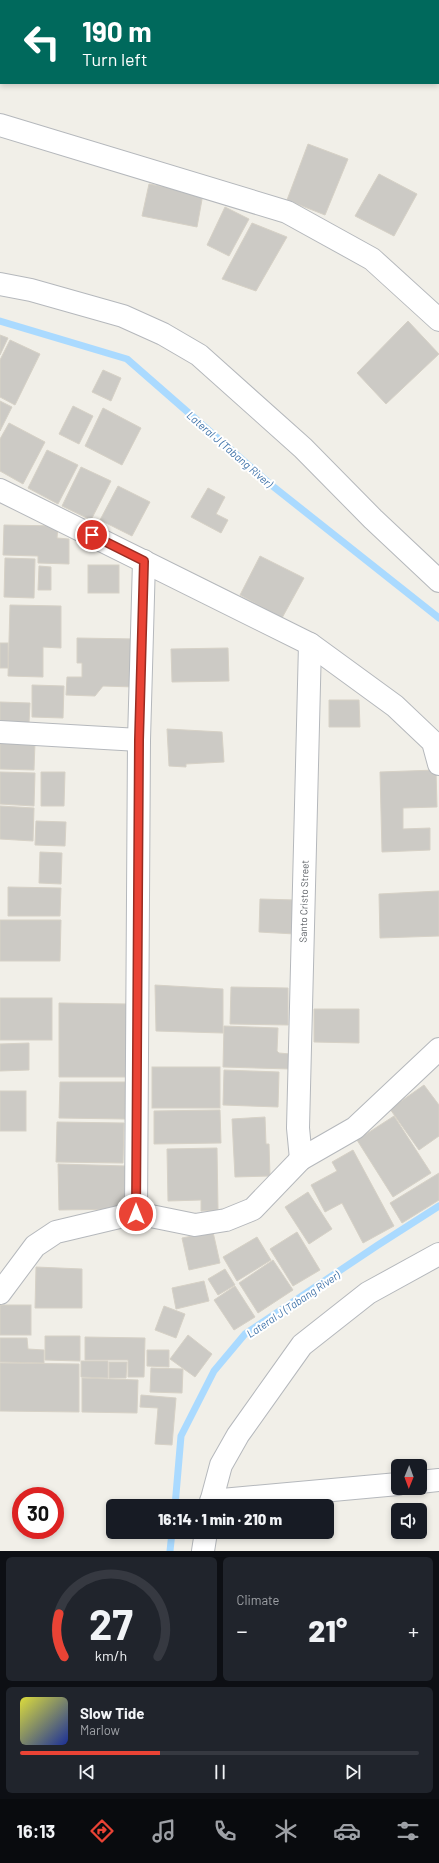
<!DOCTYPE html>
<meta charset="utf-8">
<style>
body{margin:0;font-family:Barlow,sans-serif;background:#20242c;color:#f1f3f6;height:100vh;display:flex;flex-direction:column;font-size:15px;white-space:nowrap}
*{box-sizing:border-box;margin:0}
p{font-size:13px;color:#9ea1a6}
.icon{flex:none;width:22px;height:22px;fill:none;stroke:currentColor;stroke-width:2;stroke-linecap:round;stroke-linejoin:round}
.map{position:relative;height:1551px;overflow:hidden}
.side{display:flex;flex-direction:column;gap:6px;padding:6px;background:#0d0f14;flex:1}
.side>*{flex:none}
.hud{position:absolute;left:0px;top:0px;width:439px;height:84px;box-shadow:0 2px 6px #0003;background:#00695c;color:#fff;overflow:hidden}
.needle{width:26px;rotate:181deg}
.controls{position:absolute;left:391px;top:1459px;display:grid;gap:8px}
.controls a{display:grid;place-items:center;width:36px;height:36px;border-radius:6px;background:#171b24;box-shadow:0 2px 6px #0003;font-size:20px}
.speed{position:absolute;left:12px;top:1487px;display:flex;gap:8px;font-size:20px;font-weight:700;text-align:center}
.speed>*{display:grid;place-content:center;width:52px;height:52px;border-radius:50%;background:#171b24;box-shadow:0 2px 6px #0003;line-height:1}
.speed .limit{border:6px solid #d22;background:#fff;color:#111}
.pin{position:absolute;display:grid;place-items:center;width:34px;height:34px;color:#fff;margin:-17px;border:2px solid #fff;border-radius:50%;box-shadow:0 1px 4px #0007}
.me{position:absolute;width:44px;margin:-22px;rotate:0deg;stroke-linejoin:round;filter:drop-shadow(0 0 3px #0008)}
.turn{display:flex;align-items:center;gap:14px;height:84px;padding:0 16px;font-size:18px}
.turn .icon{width:52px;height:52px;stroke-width:2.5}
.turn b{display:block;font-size:28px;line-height:34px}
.big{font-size:30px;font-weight:800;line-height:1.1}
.side .card{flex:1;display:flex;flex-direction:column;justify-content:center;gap:6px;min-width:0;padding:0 14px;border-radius:6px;background:#20242c}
.side .dial{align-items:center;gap:0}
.dial svg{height:104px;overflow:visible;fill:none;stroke:#363941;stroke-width:7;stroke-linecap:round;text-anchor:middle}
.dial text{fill:#f1f3f6;stroke:none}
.song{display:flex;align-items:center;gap:12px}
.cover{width:48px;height:48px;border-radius:6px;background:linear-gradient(135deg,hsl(60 70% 55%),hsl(230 70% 35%))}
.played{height:4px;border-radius:2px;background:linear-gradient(90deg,#ea4335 35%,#363941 35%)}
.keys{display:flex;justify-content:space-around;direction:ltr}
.heat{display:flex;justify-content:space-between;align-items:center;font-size:22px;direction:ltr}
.side .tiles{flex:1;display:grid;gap:6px;grid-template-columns:1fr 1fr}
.card:last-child{grid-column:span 2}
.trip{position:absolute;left:106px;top:1499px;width:228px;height:40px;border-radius:6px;background:#171b24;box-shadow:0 2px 6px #0003;font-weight:800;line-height:40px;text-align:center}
.tab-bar{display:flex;height:64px;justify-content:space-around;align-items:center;background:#090b0e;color:#9ea1a6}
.tab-bar .icon{width:28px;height:28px}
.tab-bar .active{color:#ea4335}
.tab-bar b{font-size:18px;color:#f1f3f6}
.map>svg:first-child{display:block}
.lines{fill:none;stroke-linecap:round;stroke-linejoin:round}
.stream{stroke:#aadaff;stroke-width:7}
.building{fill:#cccac5;stroke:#d6d1c6}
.minor-casing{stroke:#b5b8bc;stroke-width:24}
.minor{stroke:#fff;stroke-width:22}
.route-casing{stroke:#982c22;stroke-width:10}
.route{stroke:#ea4335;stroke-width:7}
.labels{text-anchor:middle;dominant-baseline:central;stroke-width:4;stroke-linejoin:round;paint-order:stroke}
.street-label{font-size:10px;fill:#5f6368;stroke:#fff}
.water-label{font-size:11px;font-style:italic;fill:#4174aa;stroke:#fff}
</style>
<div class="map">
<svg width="439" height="1551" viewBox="0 0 439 1551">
<rect width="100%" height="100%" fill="#f1efe8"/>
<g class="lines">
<g class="stream">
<polyline points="0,321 127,359 270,484 439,618"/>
<polyline points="175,1506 181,1436 214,1371 245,1334 378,1245 439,1206"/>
<polyline points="170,1551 172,1532"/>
</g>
</g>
<g class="building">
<polygon points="308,144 348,159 325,215 287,200"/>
<polygon points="379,174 417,194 394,236 355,216"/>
<polygon points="149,184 203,194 197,227 142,216"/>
<polygon points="225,207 249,219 229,256 207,245"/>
<polygon points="252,223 287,237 256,291 222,279"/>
<polygon points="408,321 439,354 386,404 357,373"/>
<polygon points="0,335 8,338 0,355"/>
<polygon points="10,340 40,354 15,405 0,397 0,360"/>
<polygon points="103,370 121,378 111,401 92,392"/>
<polygon points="0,401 12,407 0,431"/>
<polygon points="73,406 93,416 79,444 59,434"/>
<polygon points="103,408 141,428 122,465 85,446"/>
<polygon points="9,423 45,442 23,484 0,471 0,439"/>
<polygon points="47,450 78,465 58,504 28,488"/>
<polygon points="81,467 111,481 91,520 62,506"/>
<polygon points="118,486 150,502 132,536 100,520"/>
<polygon points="208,488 225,497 216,514 228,520 221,533 191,517"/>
<polygon points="4,525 58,526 57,538 69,539 69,564 38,563 38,556 3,555"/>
<polygon points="260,556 304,578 282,618 240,595"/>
<polygon points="5,558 35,559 34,598 4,597"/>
<rect x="88" y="565" width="31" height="28"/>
<polygon points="39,566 51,567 51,590 38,590"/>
<polygon points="10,605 61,606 61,648 43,647 43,677 8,676"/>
<polygon points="77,638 136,639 135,687 103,686 95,696 66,695 67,677 82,677 82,663 77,663"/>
<rect x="0" y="643" width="8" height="25"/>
<polygon points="228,648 229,681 172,682 171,649"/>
<polygon points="32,685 64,686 63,718 32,717"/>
<polygon points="329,700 359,700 360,727 329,727"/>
<polygon points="0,702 30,703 29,723 0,722"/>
<polygon points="167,729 222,732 224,762 186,764 186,767 169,766"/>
<polygon points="0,742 35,743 34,770 0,769"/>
<polygon points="436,770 437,807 403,808 403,829 430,828 430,850 382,852 380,772"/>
<polygon points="0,772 35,773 34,806 0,804"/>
<polygon points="41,772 65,772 64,806 41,806"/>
<polygon points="0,806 34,808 33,841 0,839"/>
<polygon points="36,821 66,822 65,846 35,845"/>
<polygon points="40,852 62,853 61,884 39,883"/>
<polygon points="8,887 61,888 60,916 8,916"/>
<polygon points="439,891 439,936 380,938 379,894"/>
<polygon points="260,899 296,900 295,934 259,932"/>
<polygon points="0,920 61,920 60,961 0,961"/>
<polygon points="155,985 223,989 223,1033 156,1031"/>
<polygon points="231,987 288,988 288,1025 230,1024"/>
<rect x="0" y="998" width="52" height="42"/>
<polygon points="59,1003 128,1004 128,1077 59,1077"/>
<polygon points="314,1009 359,1009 359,1043 314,1042"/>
<polygon points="224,1026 278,1028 277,1051 279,1053 290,1054 290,1069 223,1067"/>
<polygon points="29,1043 29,1070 0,1071 0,1044"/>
<rect x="152" y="1067" width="68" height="41"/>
<polygon points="224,1070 279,1072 278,1107 223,1105"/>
<polygon points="60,1082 126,1082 125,1119 59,1118"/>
<polygon points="424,1085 439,1105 439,1136 419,1150 390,1109"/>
<rect x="0" y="1091" width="26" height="40"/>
<polygon points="220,1110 221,1143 154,1144 154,1111"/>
<polygon points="394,1116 431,1173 393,1197 357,1140"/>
<polygon points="265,1117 266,1144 269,1144 270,1176 235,1177 232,1119"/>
<polygon points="57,1122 124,1123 123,1163 56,1162"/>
<polygon points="217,1148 218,1210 201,1211 201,1200 168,1201 167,1149"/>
<polygon points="353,1150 394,1226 363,1243 342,1203 325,1212 311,1185 337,1171 332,1162"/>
<polygon points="58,1164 126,1166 125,1201 121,1209 59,1210"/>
<polygon points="439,1173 439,1200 402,1223 390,1203"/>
<polygon points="308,1192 332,1229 309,1244 285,1207"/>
<polygon points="213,1232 220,1263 189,1270 182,1238"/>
<polygon points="297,1232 320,1270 293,1286 270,1249"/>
<polygon points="257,1237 271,1260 237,1281 223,1257"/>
<polygon points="273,1260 293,1290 258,1313 239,1283"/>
<polygon points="36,1267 82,1269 82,1308 35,1308"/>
<polygon points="225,1269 235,1285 218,1295 208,1279"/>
<polygon points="204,1281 209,1301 176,1309 172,1288"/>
<polygon points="235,1286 255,1317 234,1330 214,1300"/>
<rect x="0" y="1305" width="31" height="30"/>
<polygon points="164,1306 185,1314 176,1338 155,1330"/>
<polygon points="188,1335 212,1354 195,1377 170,1359"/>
<polygon points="45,1336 80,1336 80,1361 45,1360"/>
<polygon points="85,1337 145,1338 144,1377 128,1377 128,1360 85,1360"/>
<polygon points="0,1338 27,1338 28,1349 44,1350 44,1363 0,1362"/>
<polygon points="147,1350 169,1350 169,1367 147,1366"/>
<polygon points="81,1361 108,1361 108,1378 81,1377"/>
<polygon points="109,1362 127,1362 126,1378 109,1378"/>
<polygon points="0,1363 79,1364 79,1412 0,1411"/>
<polygon points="151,1368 183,1369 182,1393 150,1392"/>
<polygon points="82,1378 138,1380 137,1413 82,1412"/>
<polygon points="141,1395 176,1398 172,1445 155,1444 158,1408 140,1407"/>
</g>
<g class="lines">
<g class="minor-casing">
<g id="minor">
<polyline points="155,0 159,1"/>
<polyline points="438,71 439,72"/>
<polyline points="0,125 287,212 372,259 439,320"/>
<polyline points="0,284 31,290 123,316 163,334 199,355 303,448 373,519 439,581"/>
<polyline points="0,490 310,644 395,706 433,742 439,764"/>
<polyline points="0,732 139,740"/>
<path id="s1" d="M301,1159L298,1128L310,644"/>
<polyline points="136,1213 139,740 144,561"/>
<polyline points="0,1293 35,1246 56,1232 136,1213 195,1225 226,1220 253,1209 301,1159 355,1128 439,1049"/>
<polyline points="420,1482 439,1480"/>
<polyline points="211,1501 398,1484"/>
<polyline points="210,1506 221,1465 238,1435 302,1345 368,1293 439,1254"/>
<polyline points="203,1551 206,1532"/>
</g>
</g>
<use href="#minor" class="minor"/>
</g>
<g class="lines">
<g class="route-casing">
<polyline id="route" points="92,535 144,561 139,740 136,1214"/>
</g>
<use href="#route" class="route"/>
</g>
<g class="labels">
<g class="street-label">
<text stroke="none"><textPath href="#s1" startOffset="258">Santo Cristo Street</textPath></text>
</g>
<g class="water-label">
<text transform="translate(230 449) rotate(41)">Lateral J (Tabang River)</text>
<text transform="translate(293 1304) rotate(-34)">Lateral J (Tabang River)</text>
</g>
</g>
</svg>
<div class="controls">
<a><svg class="needle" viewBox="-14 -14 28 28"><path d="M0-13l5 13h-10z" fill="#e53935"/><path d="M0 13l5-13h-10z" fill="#9ea1a6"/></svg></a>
<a><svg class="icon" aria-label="sound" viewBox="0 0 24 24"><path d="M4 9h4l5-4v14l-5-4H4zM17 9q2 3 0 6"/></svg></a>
</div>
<div class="speed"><div class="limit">30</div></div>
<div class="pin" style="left:92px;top:535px;background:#d93025"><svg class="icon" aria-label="arrive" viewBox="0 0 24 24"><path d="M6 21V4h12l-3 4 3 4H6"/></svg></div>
<svg class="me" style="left:136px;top:1214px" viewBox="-20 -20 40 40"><circle r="17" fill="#ea4335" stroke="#fff" stroke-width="3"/><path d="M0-11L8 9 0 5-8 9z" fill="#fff"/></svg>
<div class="trip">16:14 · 1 min · 210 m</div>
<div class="hud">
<div class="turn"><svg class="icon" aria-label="left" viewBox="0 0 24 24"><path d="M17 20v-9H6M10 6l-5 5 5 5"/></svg><div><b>190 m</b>Turn left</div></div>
</div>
</div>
<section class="side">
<div class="tiles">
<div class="card dial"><svg viewBox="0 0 100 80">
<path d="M14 69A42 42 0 1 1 86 69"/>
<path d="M14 69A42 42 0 0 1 10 36" stroke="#ea4335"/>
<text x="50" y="56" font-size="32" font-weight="700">27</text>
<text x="50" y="72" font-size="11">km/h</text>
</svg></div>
<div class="card"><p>Climate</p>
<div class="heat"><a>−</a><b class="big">21°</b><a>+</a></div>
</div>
<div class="card">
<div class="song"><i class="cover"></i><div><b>Slow Tide</b><p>Marlow</p></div></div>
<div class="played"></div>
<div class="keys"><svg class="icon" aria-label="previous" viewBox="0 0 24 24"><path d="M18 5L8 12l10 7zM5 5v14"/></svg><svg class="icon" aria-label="pause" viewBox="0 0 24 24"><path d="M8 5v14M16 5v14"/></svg><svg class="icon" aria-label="next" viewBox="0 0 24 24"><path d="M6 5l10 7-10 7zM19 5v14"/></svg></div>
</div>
</div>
</section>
<nav class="tab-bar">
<b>16:13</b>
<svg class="icon active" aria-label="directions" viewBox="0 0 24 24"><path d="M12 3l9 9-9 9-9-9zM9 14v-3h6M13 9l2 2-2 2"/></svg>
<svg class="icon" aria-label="music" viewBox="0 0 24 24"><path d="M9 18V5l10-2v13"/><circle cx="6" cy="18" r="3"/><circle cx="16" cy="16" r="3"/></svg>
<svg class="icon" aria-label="phone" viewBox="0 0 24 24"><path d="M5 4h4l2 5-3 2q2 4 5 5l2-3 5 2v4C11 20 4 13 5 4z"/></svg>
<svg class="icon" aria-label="climate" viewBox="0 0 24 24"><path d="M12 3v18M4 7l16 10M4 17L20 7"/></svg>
<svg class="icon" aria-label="car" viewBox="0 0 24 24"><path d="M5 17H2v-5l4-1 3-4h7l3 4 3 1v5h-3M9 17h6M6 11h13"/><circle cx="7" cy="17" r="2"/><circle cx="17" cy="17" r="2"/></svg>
<svg class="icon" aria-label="filters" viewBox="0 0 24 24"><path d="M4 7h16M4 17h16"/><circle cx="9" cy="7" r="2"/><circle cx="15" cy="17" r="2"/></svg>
</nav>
